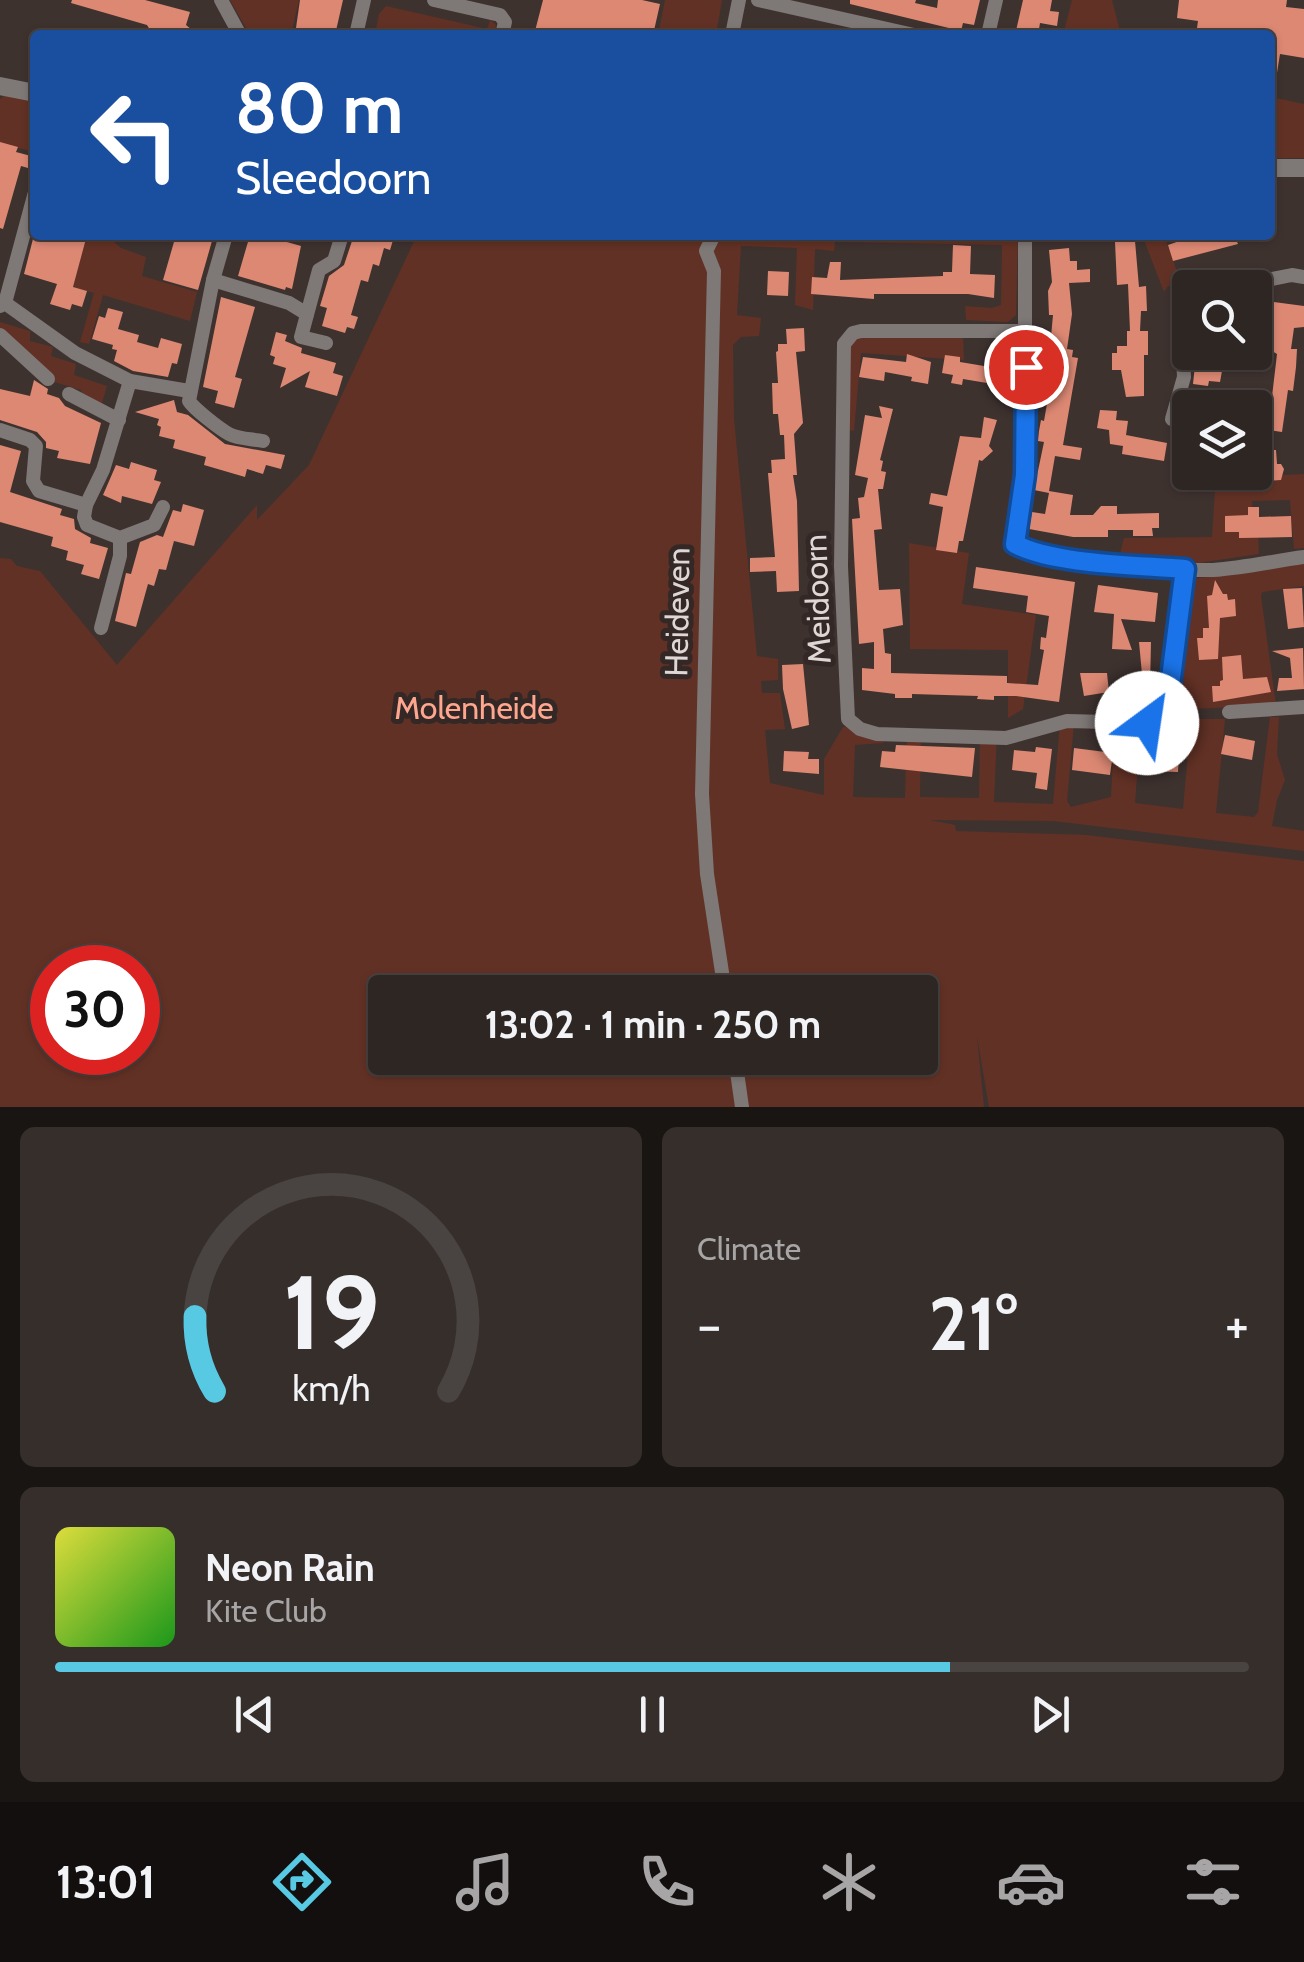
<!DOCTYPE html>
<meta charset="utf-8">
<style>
body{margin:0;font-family:Cabin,sans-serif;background:#362e2b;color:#f1f3f6;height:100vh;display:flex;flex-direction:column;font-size:38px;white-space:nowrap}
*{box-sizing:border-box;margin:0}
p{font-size:32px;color:#a7a5a6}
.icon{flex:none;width:55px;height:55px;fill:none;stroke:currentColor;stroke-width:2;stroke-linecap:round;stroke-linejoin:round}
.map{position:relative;height:1107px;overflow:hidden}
.panel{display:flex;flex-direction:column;gap:20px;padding:20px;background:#191513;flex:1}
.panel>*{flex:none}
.banner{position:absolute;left:30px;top:30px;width:1245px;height:210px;border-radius:10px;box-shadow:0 2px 8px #0004,0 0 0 2px #494341;background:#1a4fa0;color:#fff;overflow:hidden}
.controls{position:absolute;left:1172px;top:270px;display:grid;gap:20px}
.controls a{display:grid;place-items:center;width:100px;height:100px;border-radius:10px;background:#2e2623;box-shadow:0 2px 8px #0004,0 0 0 2px #494341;font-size:50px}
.speed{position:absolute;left:30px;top:945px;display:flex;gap:20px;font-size:50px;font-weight:700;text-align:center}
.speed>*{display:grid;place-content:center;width:130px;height:130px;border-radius:50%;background:#2e2623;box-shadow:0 2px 8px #0004,0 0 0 2px #494341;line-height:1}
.speed .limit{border:15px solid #d22;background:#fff;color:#111}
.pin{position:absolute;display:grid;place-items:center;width:85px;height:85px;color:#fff;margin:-42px;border:5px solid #fff;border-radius:50%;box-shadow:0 2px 10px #0007}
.me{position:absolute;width:110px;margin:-55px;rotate:31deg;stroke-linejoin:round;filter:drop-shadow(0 0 8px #0008)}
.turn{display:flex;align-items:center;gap:35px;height:210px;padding:0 40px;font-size:45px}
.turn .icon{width:130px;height:130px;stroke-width:2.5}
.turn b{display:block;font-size:70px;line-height:85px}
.big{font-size:75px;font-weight:800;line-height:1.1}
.panel .card{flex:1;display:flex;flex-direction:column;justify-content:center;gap:15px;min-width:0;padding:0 35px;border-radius:15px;background:#362e2b}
.panel .dial{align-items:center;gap:0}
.dial svg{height:260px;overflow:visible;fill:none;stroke:#494341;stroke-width:7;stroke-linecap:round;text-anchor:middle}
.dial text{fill:#f1f3f6;stroke:none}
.song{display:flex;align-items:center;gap:30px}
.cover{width:120px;height:120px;border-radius:15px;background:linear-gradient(135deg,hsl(60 70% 55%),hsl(120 70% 35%))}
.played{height:10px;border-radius:5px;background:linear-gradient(90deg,#57c9e2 75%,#494341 75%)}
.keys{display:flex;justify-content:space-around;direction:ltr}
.heat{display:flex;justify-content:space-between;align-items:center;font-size:55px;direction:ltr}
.panel .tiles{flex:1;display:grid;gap:20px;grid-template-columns:1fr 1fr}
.card:last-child{grid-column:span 2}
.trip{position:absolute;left:368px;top:975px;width:570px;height:100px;border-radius:10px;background:#2e2623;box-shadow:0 2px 8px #0004,0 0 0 2px #494341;font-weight:800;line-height:100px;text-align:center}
.tabs{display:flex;height:160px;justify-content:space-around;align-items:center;background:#120f0e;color:#a7a5a6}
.tabs .icon{width:70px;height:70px}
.tabs .current{color:#57c9e2}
.tabs b{font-size:45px;color:#f1f3f6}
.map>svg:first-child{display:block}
.green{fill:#623125;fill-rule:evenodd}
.building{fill:#dc8873}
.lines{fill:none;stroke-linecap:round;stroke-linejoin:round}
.minor{stroke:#7e7877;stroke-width:14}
.tertiary{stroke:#7e7877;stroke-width:18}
.route-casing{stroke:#114b97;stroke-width:25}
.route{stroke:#1a73e8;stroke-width:18}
.labels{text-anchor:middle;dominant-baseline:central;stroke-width:10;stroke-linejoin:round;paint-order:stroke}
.street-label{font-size:32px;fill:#ded7d5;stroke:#332826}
.park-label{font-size:32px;fill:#ffa68f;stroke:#332826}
</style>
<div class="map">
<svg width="1304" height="1107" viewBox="0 0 1304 1107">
<rect width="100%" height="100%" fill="#3e322f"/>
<g class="green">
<polygon points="230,0 299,0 291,35 250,35"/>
<polygon points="665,0 722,0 716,35 658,35"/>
<polygon points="1072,0 1112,0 1121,35 1063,35"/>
<polygon points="386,6 487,29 490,20 496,25 495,35 375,35 379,14"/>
<polygon points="8,93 35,101 34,152 0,143 0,99"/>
<polygon points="1276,98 1304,104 1304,158 1270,158 1270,122"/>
<polygon points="87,235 106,235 121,248 146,257 142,276 197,292 190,321 103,295 89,344 80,342 94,293 73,287"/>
<path d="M417,235H1018L1016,315L1008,322L966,320L965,306L992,308L1001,305L1002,245L835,242L834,251L815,249L813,310L795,305L797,248L741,246L737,315L761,318L759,336L741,337L733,345L734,419L757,656L778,659V680L761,681L762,693H780L785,729L765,730L770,783L824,795V759L843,727L886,729L883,743L855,745L853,797L905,798L907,730H921L920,797L979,798L980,730L997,731L994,802L1053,804L1060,723L1074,724L1067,801L1071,807L1111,797L1115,724H1141L1135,803L1183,809L1191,719H1225L1216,813L1254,817L1258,812L1270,717H1279L1277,754L1285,780L1277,800L1272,826L1304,831V851L1053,821L930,820L955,825L956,831L1086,835L1304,861V1107H989L977,1036L984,1107H0V558L11,559L17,566L40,571L117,665L257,505V520L309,465ZM52,968H138V1052H52ZM385,992H920V1058H385Z"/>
<polygon points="1142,235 1164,235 1180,280 1167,287 1164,292"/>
<polygon points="0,322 30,331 30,341 53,347 51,356 76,364 74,375 107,386 102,403 82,398 81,390 51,381 0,334"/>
<polygon points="861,332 963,336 964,360 861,353 854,431 841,429 840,355"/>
<polygon points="1304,474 1304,548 1294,549 1290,500 1252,501 1253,518 1285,516 1286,532 1258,534 1259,554 1198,563 1120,554 1124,538 1212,537 1215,491 1226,478"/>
<polygon points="909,543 969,553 962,604 1036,615 1023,709 1008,718 1008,650 910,649"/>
<polygon points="1304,564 1304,586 1262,592 1261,596 1276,705 1169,710 1191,579"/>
</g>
<g class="building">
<polygon points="72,0 145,0 190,12 186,25 198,35 153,35 147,25 71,3"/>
<polygon points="300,0 343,0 335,35 295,35"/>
<polygon points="543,0 642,0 660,4 653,35 566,32 566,35 534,35"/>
<polygon points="850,0 916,0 915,3 937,8 938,0 980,0 974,25 963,23 960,35 953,29 850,4"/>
<polygon points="1023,0 1052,0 1050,11 1059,12 1057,26 1040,23 1038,35 1015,35"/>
<polygon points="1179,0 1287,0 1286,7 1304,9 1304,58 1280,54 1276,79 1270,79 1270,35 1196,35 1198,21 1177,18"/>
<polygon points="0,142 18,147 16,152 31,156 28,168 21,166 3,229 0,228"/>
<polygon points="34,235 87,235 73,287 87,291 82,307 72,304 70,310 50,304 57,284 24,274"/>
<polygon points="176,235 197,235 212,241 198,290 163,280"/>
<polygon points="250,235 262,235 301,246 292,289 286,287 285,290 238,276"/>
<polygon points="354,235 394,237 390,250 384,248 379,266 373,264 368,282 361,280 351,315 358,317 354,329 347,327 345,333 322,326 327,308 320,306 329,276 344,265"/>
<polygon points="1211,235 1234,235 1238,244 1173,261 1168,245 1191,237 1192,241"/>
<polygon points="1135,241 1139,287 1146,286 1147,311 1141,311 1140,331 1148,331 1148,355 1144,355 1144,396 1126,397 1121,370 1112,370 1112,353 1117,353 1117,346 1127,346 1127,331 1130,331 1128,284 1117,285 1115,242"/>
<polygon points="953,245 971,246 970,274 995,275 994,298 968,294 874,294 874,299 811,294 812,277 827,278 830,262 841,262 840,280 943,276 943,272 952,272"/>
<polygon points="1069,248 1070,261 1077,261 1077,270 1090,269 1090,282 1069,283 1072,314 1067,349 1073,350 1072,357 1078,358 1063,445 1082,448 1080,460 1055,456 1049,491 1073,495 1070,515 1093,515 1101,506 1117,506 1117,514 1159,513 1159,528 1152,528 1153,536 1133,536 1133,530 1108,530 1108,537 1073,537 1029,529 1032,512 1045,514 1049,493 1034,490 1044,442 1038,441 1039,431 1041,420 1044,421 1049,392 1046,391 1053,315 1049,315 1048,291 1052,282 1049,250"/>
<polygon points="768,271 789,272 788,296 767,295"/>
<polygon points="221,297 255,307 235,377 242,379 234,408 215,403 218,391 203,387"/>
<polygon points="1258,300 1304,306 1304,327 1294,328 1291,349 1297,349 1296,367 1293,391 1288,390 1282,432 1261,429 1264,406 1271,405 1277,354 1267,348 1269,328 1260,327 1261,320 1255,319"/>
<polygon points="108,308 123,312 118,329 139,335 137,342 158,348 161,338 182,344 177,364 172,363 168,377 133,371 114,361 117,350 112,349 113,345 92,339 99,316 105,318"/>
<polygon points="804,328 805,351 796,352 803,423 794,434 797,475 793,475 797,501 799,591 777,592 776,571 750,572 750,558 775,557 768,473 772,473 771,460 785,459 784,435 780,435 778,414 773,414 772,383 778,383 776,352 778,351 778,344 787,344 786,329"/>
<polygon points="276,332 287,335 285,341 302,348 301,353 336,363 333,373 343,376 337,396 305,387 310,371 280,388 286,368 273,364 275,357 270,355"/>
<polygon points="907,354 931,362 928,384 911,381 912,377 885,372 884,381 859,377 863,357 906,362"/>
<polygon points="986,354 1003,357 999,385 963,379 962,385 951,383 953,375 942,373 945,355 960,357 960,362 984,366"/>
<polygon points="1201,355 1218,357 1216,370 1222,371 1220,382 1209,381 1208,386 1193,384 1195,365 1200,366"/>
<polygon points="34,380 48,389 47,394 59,398 65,406 101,423 90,464 57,458 59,451 46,448 46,442 37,432 0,420 0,389 30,396"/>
<polygon points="174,400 177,412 188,415 225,444 285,455 281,469 266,465 263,474 247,469 245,477 204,465 206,457 173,448 175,440 159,436 161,427 157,425 159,419 135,412"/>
<polygon points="879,406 893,409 880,460 883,461 881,471 886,472 883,489 878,489 882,529 874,530 879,590 900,589 903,625 883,629 885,653 891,654 891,673 1007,676 1007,683 1038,685 1044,650 1040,649 1041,637 1046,638 1049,616 1026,612 1028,596 973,588 976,567 1075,582 1059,702 1016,696 994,696 994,700 977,699 978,696 912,694 912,698 895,698 895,694 862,690 862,668 874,669 874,642 859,644 852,519 860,518 858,498 864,497 868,478 855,475 865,415 882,418"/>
<polygon points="1100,410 1117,411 1116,420 1128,421 1126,435 1167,443 1164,461 1122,454 1123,446 1110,444 1109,430 1097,428"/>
<polygon points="984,417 997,420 989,446 993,451 982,461 979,460 963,541 959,541 957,553 936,550 943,507 929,504 931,493 947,496 960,436 981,438"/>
<polygon points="0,445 21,451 10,492 62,509 60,515 74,519 75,529 91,538 90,543 108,548 99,579 81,574 84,565 66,560 68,551 51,546 53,537 0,522"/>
<polygon points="1260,450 1276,450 1277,464 1281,464 1284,469 1281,480 1252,482 1252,472 1258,471 1260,464"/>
<polygon points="131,462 157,470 154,480 161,482 152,504 122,496 121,503 103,495 116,465 129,469"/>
<polygon points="183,504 204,510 194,546 174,541 166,570 159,569 154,586 148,584 136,627 115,621 126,573 131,574 140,542 157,535 163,537 173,510 181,512"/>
<polygon points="1248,507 1259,507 1259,517 1291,516 1292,537 1239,538 1239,532 1225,532 1225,516 1248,515"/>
<polygon points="1215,580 1223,594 1227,594 1228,600 1235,599 1236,616 1220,618 1218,659 1199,660 1197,638 1203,638 1203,628 1209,628 1207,596 1212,595"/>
<polygon points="1098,585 1158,593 1155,622 1121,619 1132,650 1112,649 1114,614 1094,612"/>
<polygon points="1302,588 1304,627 1288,629 1283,589"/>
<polygon points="1139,642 1151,642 1150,688 1131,690 1129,675 1142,674"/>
<polygon points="1303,648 1304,689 1277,691 1279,678 1292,678 1290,658 1272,651"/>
<polygon points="1241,655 1243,679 1267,677 1271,692 1213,702 1212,686 1220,686 1220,681 1223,680 1222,657"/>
<polygon points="803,664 809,725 792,729 783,689 782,665"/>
<polygon points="1080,673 1107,673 1109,692 1084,696"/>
<polygon points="1225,735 1255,741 1252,760 1221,754"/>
<polygon points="896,745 975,748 972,777 880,767 882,751 895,752"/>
<polygon points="1144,746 1161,746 1161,752 1179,753 1178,772 1143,771"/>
<polygon points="1036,747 1052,749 1047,790 1035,788 1037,773 1012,770 1014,750 1035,752"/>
<polygon points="1074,748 1113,753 1110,775 1072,770"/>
<polygon points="784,751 809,752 808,759 819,759 819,774 783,771"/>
</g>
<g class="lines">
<g class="minor">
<polyline points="221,0 240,35"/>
<polyline points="434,0 500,15 505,22 502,35"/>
<polyline points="758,0 914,35"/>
<polyline points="356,35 364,0"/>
<polyline points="732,35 739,0"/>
<polyline points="988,35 996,0"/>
<path d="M226,235L213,280L189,401C194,409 220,429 229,434C238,439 253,439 263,441"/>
<polyline points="714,235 706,251 714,271 702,794 707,874 725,992"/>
<path d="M1025,235V475L1015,544C1048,562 1172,571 1213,570C1243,568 1274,561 1304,557"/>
<polyline points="213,280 289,303 307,314"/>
<polyline points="1227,288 1292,275 1304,277"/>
<polyline points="5,303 75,353 130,381 189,391"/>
<polyline points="0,306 5,303 35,192"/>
<polyline points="1027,331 861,331 853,333 844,344 841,566 848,719 860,729 877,734 1006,738 1067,721 1147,723 1161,716 1191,714"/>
<polyline points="0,335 48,379"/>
<polyline points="326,343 301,337 319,270 334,261 342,235"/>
<polyline points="130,381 103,470 86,505 84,517 87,525 120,538 154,525 163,507"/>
<polyline points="69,394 119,420"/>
<polyline points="1172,419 1184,377 1181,307 1190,295"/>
<polyline points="0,430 30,440 36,446 33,481 39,491 86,505"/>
<polyline points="101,628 120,556 120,538"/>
<polyline points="1229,712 1304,707"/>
<polyline points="1161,716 1167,709 1185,569"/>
<polyline points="735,1058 742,1107"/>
</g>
<g class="tertiary">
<polyline points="0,86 35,93"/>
<polyline points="1270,168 1304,168"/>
</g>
</g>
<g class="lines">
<g class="route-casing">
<path id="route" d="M1026,367L1025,475L1015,544C1054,565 1139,565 1185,569L1167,709L1147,723"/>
</g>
<use href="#route" class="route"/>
</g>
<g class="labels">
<g class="street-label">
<text transform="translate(817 599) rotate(-92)">Meidoorn</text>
<text transform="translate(677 612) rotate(-89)">Heideven</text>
</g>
<g class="park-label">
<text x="474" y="707">Molenheide</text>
</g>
</g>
</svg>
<div class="controls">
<a><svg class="icon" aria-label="search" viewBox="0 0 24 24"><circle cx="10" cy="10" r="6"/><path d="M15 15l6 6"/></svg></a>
<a><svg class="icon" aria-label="layers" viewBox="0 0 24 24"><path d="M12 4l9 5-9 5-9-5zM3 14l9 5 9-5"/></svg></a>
</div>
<div class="speed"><div class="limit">30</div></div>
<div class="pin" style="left:1026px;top:367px;background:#d93025"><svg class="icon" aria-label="arrive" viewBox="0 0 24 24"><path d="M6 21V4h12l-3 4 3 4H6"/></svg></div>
<svg class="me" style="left:1147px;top:723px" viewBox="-20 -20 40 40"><circle r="19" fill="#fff"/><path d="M0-13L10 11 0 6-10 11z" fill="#1a73e8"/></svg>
<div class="trip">13:02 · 1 min · 250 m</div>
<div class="banner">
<div class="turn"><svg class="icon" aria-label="left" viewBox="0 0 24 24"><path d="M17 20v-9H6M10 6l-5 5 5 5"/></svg><div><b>80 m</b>Sleedoorn</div></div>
</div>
</div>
<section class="panel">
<div class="tiles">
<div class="card dial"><svg viewBox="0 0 100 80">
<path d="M14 69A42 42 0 1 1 86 69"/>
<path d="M14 69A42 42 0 0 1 8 46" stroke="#57c9e2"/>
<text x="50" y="56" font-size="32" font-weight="700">19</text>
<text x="50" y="72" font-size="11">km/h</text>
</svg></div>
<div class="card"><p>Climate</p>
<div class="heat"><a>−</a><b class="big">21°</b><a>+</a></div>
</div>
<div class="card">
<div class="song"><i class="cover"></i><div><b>Neon Rain</b><p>Kite Club</p></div></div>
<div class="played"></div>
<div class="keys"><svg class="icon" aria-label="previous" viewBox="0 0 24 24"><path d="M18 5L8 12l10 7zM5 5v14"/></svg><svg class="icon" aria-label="pause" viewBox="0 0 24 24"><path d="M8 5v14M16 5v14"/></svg><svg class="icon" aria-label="next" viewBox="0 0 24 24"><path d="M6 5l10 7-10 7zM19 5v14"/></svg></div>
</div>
</div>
</section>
<nav class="tabs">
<b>13:01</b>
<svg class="icon current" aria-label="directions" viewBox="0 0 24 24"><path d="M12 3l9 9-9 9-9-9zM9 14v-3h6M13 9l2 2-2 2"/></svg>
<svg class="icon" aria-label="music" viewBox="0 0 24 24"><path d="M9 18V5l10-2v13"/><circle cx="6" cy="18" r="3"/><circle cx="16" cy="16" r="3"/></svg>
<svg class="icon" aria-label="phone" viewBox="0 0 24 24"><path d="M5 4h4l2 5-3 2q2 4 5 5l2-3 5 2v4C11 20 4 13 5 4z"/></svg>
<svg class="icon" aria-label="climate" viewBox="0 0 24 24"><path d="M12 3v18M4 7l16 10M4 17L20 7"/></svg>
<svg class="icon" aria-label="car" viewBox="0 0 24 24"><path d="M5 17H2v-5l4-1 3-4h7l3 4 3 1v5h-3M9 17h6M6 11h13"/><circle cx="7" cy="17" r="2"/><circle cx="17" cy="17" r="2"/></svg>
<svg class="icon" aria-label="filters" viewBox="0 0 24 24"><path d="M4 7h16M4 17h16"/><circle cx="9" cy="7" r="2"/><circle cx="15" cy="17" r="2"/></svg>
</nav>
